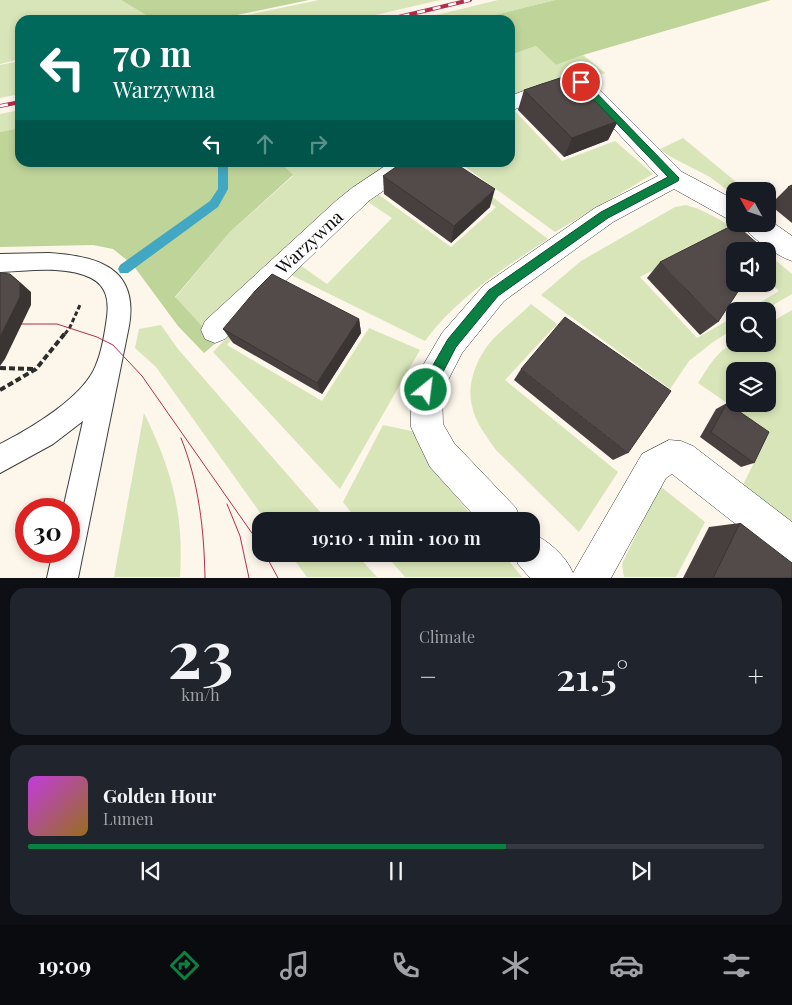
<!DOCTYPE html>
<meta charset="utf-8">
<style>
body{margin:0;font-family:"Playfair Display",serif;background:#20242c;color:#f1f3f6;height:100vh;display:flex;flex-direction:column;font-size:19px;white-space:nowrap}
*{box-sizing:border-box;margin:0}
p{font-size:16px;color:#9ea1a6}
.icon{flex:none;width:28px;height:28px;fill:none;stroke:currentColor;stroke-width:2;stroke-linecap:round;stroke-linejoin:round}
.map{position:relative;height:578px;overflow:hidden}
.drawer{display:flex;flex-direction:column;gap:10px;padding:10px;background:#0d0f14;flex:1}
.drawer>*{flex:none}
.top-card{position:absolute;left:15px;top:15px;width:500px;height:152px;border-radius:15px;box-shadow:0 2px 8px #0003;background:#00695c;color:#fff;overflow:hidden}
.needle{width:32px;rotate:310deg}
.buttons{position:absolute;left:726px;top:182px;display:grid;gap:10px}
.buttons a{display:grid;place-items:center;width:50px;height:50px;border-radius:10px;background:#171b24;box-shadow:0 2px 8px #0003;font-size:25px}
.speed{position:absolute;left:15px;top:498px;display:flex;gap:10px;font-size:25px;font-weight:700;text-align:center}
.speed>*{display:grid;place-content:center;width:65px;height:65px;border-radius:50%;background:#171b24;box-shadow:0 2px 8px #0003;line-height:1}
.speed .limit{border:8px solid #d22;background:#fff;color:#111}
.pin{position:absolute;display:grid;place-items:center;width:42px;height:42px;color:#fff;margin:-21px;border:2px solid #fff;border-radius:50%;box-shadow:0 1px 5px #0007}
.me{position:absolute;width:55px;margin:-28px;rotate:29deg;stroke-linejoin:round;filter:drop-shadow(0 0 4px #0008)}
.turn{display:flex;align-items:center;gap:18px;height:105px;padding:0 15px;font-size:22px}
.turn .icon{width:65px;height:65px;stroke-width:2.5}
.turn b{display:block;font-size:35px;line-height:42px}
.lanes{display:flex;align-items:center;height:48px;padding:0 15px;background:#0003;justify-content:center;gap:25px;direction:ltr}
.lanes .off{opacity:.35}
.big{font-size:38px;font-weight:600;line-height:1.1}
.drawer .tile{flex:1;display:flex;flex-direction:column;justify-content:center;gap:8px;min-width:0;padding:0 18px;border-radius:15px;background:#20242c}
.drawer .dial{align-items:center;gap:0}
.dial b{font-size:65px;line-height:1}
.song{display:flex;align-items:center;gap:15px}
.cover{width:60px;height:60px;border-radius:8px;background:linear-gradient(135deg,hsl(290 70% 55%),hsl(40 70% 35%))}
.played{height:5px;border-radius:2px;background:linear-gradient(90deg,#0b8043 65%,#363941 65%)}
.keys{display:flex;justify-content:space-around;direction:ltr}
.heat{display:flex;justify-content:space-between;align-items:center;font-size:28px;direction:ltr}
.drawer .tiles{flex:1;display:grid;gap:10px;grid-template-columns:1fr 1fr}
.tile:last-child{grid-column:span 2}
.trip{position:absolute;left:252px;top:512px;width:288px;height:50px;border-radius:15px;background:#171b24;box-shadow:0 2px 8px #0003;font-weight:600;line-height:50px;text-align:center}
.menu{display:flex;height:80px;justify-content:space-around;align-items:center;background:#090b0e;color:#9ea1a6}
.menu .icon{width:35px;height:35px}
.menu .active{color:#0b8043}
.menu b{font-size:22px;color:#f1f3f6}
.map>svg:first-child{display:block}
.green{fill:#d8e5b8;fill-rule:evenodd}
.forest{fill:#bfd499}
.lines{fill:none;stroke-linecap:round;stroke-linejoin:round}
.stream{fill:#41a7c2;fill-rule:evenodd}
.lane-casing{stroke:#3e3e3e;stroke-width:2}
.street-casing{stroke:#3e3e3e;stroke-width:1}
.path-far1{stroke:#2d2d2d;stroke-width:3;stroke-dasharray:4.5 2.5;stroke-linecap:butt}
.path{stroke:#2d2d2d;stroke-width:4;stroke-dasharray:6 3;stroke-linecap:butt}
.lane{fill:#fff;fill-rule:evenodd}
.street{fill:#fff;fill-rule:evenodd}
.tram{stroke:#b02f4e;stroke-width:1}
.rail-casing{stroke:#b02f4e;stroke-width:4}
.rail{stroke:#fff;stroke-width:2.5;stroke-dasharray:8;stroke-linecap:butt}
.wall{fill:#47403f}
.shaded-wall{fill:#3a3433}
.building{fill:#534b49;stroke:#3a3433}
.route{fill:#0b8043;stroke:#07532c}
.labels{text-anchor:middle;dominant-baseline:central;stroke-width:5;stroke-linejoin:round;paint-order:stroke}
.street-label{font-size:18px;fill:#0b0b0b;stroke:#fff}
</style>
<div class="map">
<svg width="792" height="578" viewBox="0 0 792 578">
<rect width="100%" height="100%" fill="#fdf6eb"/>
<g class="green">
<polygon points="0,0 121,0 154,20 20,20 20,59 0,64"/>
<polygon points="319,0 440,0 354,20 223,20"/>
<polygon points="498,0 555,0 475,20 416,20"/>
<polygon points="536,46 556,65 583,55 605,73 587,80 510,98 510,55"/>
<polygon points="20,61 20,94 0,98 0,65"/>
<polygon points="20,110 20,128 0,132 0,114"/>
<polygon points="514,110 562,161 615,141 653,174 555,232 460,163 510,162 510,112"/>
<polygon points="683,138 747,191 735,191 735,196 710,177 671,157 660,149"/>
<polygon points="281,163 400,163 205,329 175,298 230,232 293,176"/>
<path d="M470,180L548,239C504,268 457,297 425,341L291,275L300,265L327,284L392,218L368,202L379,195L451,247L496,207L463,186Z"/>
<path d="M686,205C716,213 740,234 764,251L720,236L640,277L697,338L735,316V328L713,342L689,361L670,389L541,295L581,261L675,207Z"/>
<polygon points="768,254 792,274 792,294 763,311 746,311 779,291 768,280"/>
<polygon points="260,304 227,345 322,401 369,328 420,350 340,489 213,352"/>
<path d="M531,304L557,324L505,380L618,472L579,532L496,450C487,437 475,422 472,406C466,383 478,355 494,338C506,326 519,316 531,304Z"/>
<path d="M792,310V534L739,493L769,432L698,383C707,370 718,347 736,344C745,342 758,344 768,344V324ZM735,371H768V404H735Z"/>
<polygon points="161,325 178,349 328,521 266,521 156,367 135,348 139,329"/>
<path d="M144,413C172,471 184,513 180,577H114Z"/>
<polygon points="383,425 416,432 441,478 476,521 358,521 343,502"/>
<polygon points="660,486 705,522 676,577 624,577 622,564"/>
<polygon points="290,554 356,554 377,577 307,577"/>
<polygon points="385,554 503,554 522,577 405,577"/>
</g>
<g class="forest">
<polygon points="121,0 309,0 213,20 154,20"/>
<polygon points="555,0 771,0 583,55 556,65 536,46 510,55 510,20 475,20"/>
<polygon points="20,128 20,162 281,163 293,175 230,232 175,297 217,342 204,353 178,326 133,265 113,249 93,245 0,247 0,132"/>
</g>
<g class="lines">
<polygon class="stream" points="218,162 228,162 228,189 218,207 128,273 120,273 118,269 120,265 210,201 218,189"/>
<g class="lane-casing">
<path id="lane" d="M49,253C98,256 139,268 129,326L78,578H47L53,551H69V509H63L83,421L53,444L0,473V444C30,429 84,397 96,365C102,351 105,332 107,317C109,301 107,286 91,278C65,265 28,271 0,272V254Z"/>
</g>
<g class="street-casing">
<g id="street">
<polygon points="581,76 588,78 682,172 735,200 735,221 726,218 674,189 613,222 504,301 462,353 442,392 443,424 454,443 516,508 521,521 479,521 430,467 416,438 411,427 410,390 415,379 442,333 484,285 595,208 658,176 577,89 555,94 510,111 510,96 542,84"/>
<polygon points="391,162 420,162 417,168 370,200 355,214 225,339 215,343 205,339 201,330 205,321 337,200 352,188"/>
<path d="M768,219L792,236V261C777,256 749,237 742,224H768Z"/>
<path d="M669,440L681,441L693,446L792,522V563L779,558L672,474L666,478L611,578H530L518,564L514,554H531V533C548,540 566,556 573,573L642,454Z"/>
</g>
</g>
<polyline class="path-far1" points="65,334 70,327 80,305"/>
<g class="path">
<polyline points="0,368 34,369"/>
<polyline points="0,390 36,369 66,332"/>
</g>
<use href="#lane" class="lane"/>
<use href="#street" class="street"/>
<g class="tram">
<polyline points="0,324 57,324 97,337 113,345 142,376 261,546"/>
<path d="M181,438C199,483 204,529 205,578"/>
<polyline points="227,504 240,536 249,578"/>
<polyline points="265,554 278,578"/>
</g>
<g class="rail-casing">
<g id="rail">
<polyline points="386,20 470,0"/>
<polyline points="0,106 20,102"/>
</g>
</g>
<use href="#rail" class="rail"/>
</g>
<g class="wall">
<polygon points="524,90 618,121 608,140 564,157 518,110"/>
<polygon points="383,176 490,207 451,243 384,194"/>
<polygon points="792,185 792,223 770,205 788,187"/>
<polygon points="660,262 718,322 700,335 647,278"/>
<polygon points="359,319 361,333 322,394 233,343 223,329"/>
<polygon points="521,369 628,453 613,460 514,380"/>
<polygon points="727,403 754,463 741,467 700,437 716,409"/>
<polygon points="740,523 792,578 683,578 709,527"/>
</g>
<g class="shaded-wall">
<polygon points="618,121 608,140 564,157 572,138"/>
<polygon points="495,189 490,207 451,243 454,226"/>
<polygon points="10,274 21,283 31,292 31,305 5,359 0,366 0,337"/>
<polygon points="359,319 361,333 322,394 317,383"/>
</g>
<g class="building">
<polygon points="566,76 618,121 572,138 524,90"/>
<polygon points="403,162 453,162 495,189 454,226 383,176"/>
<polygon points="792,185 792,190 788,187"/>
<polygon points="735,224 766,251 735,251 735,284 743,284 718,322 660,262"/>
<polygon points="0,273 10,274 20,283 20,297 0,337"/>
<polygon points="272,274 359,319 317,383 223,329 255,291"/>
<polygon points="565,317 671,391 628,453 521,369"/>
<polygon points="727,403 769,432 754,463 711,432"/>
<polygon points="740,523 792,563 792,578 713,578"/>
</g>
<polygon class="route" points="581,79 584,80 679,178 678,181 608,218 498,296 456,347 431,395 426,396 421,395 420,390 421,386 448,339 489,290 601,212 668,177 578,83 577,82"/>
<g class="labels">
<g class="street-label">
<text transform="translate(309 242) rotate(-43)">Warzywna</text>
</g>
</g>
</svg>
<div class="buttons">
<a><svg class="needle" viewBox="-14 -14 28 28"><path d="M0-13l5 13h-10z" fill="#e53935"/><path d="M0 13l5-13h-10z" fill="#9ea1a6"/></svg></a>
<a><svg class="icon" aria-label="sound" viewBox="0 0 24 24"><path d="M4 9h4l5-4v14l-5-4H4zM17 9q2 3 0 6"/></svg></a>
<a><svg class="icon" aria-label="search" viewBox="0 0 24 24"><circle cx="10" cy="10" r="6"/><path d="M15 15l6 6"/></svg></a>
<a><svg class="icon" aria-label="layers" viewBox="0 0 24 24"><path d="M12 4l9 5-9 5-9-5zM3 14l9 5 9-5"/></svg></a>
</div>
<div class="speed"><div class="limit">30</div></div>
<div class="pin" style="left:581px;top:82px;background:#d93025"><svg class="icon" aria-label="arrive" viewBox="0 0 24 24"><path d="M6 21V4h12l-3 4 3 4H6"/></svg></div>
<svg class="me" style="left:426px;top:390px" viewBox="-20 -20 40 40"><circle r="17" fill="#0b8043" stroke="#fff" stroke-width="3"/><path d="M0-11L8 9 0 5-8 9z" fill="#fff"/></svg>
<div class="trip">19:10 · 1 min · 100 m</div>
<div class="top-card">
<div class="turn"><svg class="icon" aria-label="left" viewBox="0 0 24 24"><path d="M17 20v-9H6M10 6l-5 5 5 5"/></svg><div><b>70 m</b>Warzywna</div></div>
<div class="lanes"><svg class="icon" aria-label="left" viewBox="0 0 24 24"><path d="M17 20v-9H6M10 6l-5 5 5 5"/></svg><svg class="icon off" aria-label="ahead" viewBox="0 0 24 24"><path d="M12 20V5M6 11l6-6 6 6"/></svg><svg class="icon off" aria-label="right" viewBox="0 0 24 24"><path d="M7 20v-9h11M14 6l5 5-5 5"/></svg></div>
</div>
</div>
<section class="drawer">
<div class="tiles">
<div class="tile dial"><b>23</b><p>km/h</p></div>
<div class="tile"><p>Climate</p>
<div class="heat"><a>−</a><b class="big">21.5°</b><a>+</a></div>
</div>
<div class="tile">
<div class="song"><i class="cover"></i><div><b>Golden Hour</b><p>Lumen</p></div></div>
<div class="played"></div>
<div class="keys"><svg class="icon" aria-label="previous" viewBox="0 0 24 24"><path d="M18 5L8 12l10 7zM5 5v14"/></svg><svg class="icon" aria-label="pause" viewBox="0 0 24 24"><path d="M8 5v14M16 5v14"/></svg><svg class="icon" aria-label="next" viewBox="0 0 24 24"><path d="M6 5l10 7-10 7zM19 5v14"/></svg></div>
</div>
</div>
</section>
<nav class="menu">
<b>19:09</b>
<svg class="icon active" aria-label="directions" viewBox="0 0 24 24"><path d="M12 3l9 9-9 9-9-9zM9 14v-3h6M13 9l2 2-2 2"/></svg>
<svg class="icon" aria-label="music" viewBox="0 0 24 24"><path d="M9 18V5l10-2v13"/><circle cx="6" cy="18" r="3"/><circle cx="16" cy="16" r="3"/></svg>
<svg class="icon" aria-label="phone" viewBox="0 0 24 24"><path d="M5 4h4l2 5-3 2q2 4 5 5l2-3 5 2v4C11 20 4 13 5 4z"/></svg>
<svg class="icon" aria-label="climate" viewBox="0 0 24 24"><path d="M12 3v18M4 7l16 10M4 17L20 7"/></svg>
<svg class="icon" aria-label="car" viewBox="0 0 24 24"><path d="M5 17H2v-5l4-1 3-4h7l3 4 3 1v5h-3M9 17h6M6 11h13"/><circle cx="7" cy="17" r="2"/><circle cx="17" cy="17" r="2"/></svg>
<svg class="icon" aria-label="filters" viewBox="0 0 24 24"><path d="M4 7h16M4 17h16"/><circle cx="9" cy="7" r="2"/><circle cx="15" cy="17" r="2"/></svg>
</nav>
